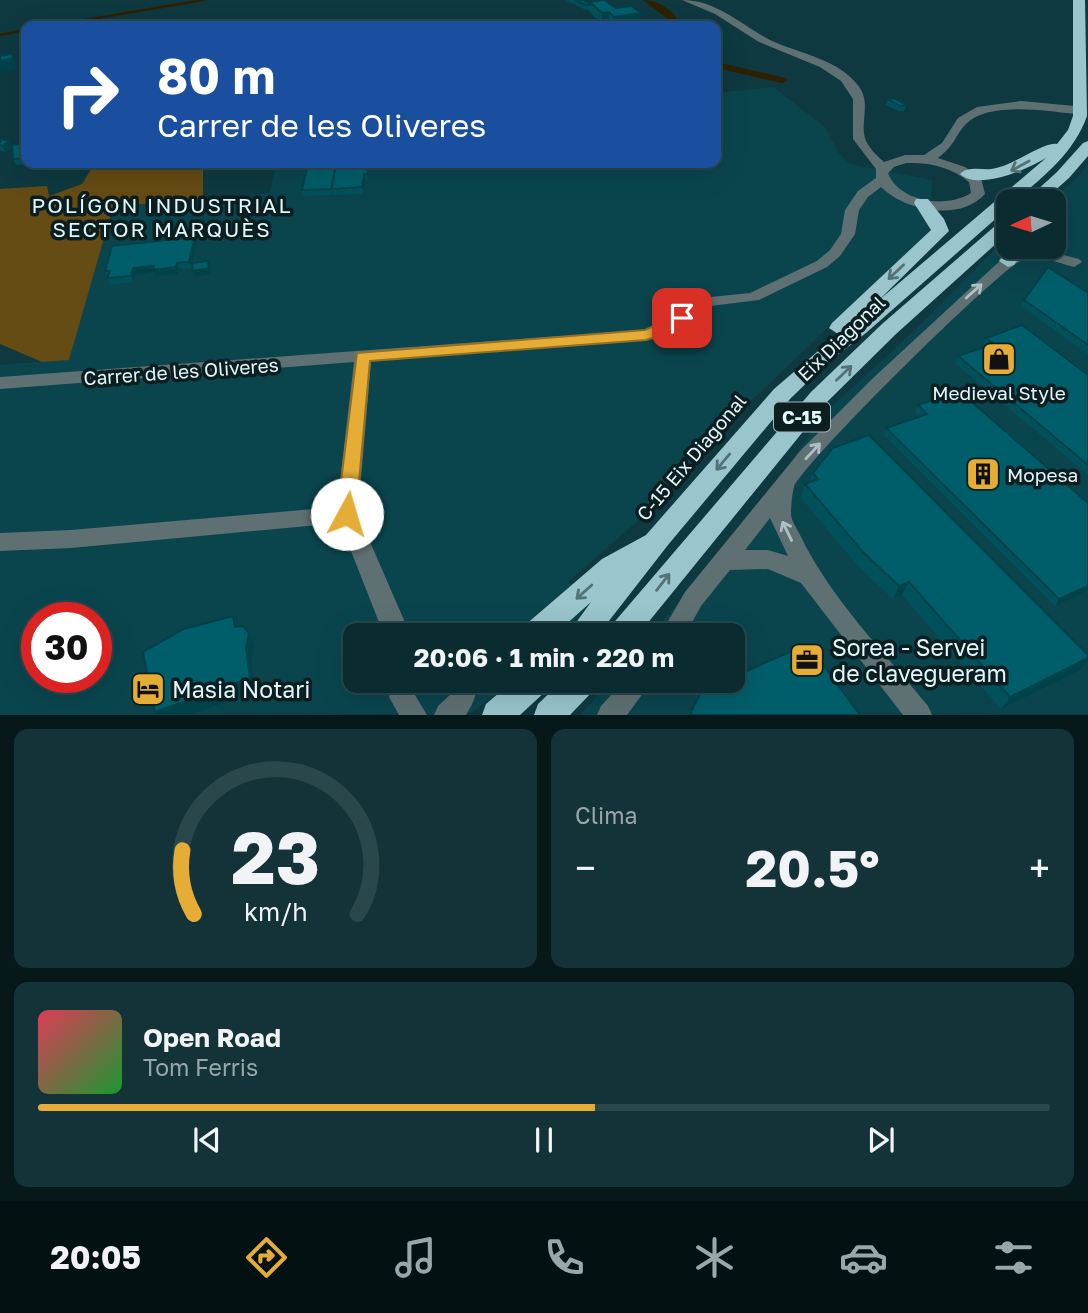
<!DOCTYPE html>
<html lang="es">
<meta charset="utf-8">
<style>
body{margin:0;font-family:"Golos Text",sans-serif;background:#133338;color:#f1f3f6;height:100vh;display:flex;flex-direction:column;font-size:26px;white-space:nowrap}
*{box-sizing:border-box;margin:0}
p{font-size:23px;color:#99a7ab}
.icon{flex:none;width:38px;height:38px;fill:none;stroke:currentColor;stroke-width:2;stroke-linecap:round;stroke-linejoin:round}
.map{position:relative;height:715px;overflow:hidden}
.drawer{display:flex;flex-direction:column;gap:14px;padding:14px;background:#06181a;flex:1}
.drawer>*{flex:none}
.banner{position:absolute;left:21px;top:21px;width:700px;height:147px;border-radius:14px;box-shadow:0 7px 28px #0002,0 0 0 2px #2a474c;background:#1a4fa0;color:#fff;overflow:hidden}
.needle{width:46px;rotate:266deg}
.controls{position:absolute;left:996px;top:189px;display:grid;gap:14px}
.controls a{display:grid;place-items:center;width:70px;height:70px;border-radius:14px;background:#0a2b30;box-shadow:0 7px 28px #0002,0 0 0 2px #2a474c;font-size:35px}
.speed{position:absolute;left:21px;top:602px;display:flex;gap:14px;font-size:35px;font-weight:700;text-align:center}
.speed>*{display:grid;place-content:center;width:91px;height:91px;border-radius:50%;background:#0a2b30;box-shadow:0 7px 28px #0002,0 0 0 2px #2a474c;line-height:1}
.speed .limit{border:10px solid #d22;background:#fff;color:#111}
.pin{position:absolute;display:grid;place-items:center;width:60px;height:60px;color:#fff;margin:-30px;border-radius:14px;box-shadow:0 4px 10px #0006}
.me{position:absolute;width:77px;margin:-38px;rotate:6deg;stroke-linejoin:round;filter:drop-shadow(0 0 5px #0008)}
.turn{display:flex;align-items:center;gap:24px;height:147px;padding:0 21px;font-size:32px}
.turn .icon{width:91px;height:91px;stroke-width:2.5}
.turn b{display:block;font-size:49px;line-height:60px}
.big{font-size:52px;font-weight:700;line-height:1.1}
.drawer .card{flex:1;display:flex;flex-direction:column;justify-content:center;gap:10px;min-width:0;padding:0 24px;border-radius:14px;background:#133338}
.drawer .dial{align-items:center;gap:0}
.dial svg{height:182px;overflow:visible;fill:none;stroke:#2a474c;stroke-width:7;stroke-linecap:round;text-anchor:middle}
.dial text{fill:#f1f3f6;stroke:none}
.song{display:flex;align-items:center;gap:21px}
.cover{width:84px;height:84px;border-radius:10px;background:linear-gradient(135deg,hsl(350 70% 55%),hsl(130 70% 35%))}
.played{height:7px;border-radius:4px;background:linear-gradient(90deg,#e5ad35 55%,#2a474c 55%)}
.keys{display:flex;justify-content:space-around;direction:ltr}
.heat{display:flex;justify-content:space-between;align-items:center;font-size:38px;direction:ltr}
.drawer .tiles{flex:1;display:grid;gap:14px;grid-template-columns:1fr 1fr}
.card:last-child{grid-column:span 2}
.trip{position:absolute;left:343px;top:623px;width:402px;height:70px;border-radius:14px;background:#0a2b30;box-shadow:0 7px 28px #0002,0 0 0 2px #2a474c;font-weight:700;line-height:70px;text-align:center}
.dock{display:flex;height:112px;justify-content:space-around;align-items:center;background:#041113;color:#99a7ab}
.dock .icon{width:49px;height:49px}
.dock .selected{color:#e5ad35}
.dock b{font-size:32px;color:#f1f3f6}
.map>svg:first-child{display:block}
.built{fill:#0a454e;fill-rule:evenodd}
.green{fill:#654b14}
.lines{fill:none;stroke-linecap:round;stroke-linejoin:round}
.stream{stroke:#2f2002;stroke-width:2.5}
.canal{fill:#2f2002;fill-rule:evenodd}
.minor{fill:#5f7073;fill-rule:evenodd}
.highway{fill:#9ac5cd;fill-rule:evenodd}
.wall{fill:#00515b}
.shaded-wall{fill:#00424a}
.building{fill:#005e6a;stroke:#00424a;stroke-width:2}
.oneway{stroke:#537276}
.oneway2{stroke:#adc1c5}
.route{fill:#e5ad35;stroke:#957022;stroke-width:2}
.labels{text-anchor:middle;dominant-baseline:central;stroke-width:7;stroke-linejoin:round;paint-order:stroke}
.shield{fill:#0c1e20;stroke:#a1b6b9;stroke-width:2}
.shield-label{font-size:18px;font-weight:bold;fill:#e1f7fb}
.street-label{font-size:19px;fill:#e1f7fb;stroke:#0c1e20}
.poi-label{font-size:19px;fill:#e1f7fb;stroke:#0c1e20}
.neighbourhood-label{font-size:21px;letter-spacing:2px;fill:#e1f7fb;stroke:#0c1e20}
.near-poi-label{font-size:23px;fill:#e1f7fb;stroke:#0c1e20;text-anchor:start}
</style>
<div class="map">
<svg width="1088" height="715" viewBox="0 0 1088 715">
<rect width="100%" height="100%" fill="#0e3940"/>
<g class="built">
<path d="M773,87L825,127L838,152L850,164L932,180L930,230L725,426L649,511L568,582L593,601L561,635H355V681H515L469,714L0,715V365L69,359L113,207L270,193L276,163H716V93ZM37,618H96V677H37Z"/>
<polygon points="1088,163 1088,714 580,715 610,681 733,681 733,635 650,635 739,534 827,411 917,328 998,246 1008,237 1008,247 1054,247 1054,201 1050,201 1079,176"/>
</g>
<polygon class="green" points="95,163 206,163 203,169 203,198 113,207 69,360 42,362 0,344 0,189 47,186 49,196 82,184"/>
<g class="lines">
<g class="stream">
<polyline points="50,26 203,0"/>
<polyline points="0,35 26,30"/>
</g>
<g class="canal">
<path d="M643,0C658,0 676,11 680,26H670L668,19Z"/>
<polygon points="716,62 786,78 788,80 782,83 716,68"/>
</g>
<g class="minor">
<path d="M682,0C717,0 741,25 770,40C800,54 840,59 860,88C871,105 859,124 866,141C870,149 877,156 884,162L905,155H924L942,143L958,118L977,107L1021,101L1075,106L1081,110L1075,114C1046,111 989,101 966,124C954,137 956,144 938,158L965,167L981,178L985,194C960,222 905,211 881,187L868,197L859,210L855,234L840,256L827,267L759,300L694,308C682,327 667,335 646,340L371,361L358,514L407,627L408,635H384L340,523L71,548L0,551V533L71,530L337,507L354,362L0,389V377L645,330L670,316L682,300L750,293L817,261L830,250L841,234L845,210L858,191L876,178V169L853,139V99L841,81L820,67L759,42L715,14ZM906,163C930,162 951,167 969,182L971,193C946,209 899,202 888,173L894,167Z"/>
<path d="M1040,249L1079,259L1082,262L1074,267C1058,263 1038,254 1022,260C997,271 804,462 794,487C792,494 791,507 791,514C791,521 798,530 801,537C832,600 884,652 928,706L932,715H903L801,583L768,569L730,570L701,606L685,635H660L685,592L801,450L871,380L1003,258L1024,249ZM770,518L788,556L768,550H745Z"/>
<polygon points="393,681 417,681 415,695 427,715 399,715 389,697"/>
<path d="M452,681H476C478,693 473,704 466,715H434L438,706L451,694Z"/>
<polygon points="624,681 652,681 627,715 597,715 601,706"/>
</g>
<g class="highway">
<path d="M1073,0H1085L1087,116C1074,153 1044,176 1015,201H1008V208L866,333L827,363L790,399L668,545L598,635H567L591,602L554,635H520L524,626L602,559L646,535L774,389L838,334L829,328L832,323L931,230L914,203L916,199H928L944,219L949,231L879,300L1046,158C1028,169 978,191 960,174C968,166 981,170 991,169C1012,167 1044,141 1057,144L1068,130L1073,116Z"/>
<polygon points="1088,141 1088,156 1069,178 1043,201 1025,201 1057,172 1083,143"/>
<polygon points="1008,219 1008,233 896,334 827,402 638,635 607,635 611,626 811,392 882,324 1002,220"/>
<polygon points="1009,247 1027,247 1014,265 1008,267 999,261"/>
<polygon points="513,681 550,681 546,691 520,715 482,715 486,704"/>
<polygon points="562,681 597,681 593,691 570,715 534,715 538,704"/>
</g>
</g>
<g class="wall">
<polygon points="567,0 583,0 640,23 613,26 608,22 602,23 589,12 589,10 586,10 567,1"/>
<polygon points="888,99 906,105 904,111 898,111 886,105"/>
<polygon points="0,140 12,147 26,143 26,163 37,163 37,164 16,165 13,159 12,147 5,152 0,150"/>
<polygon points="367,163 366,168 369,174 368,180 365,180 363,194 334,195 333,191 332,195 303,196 302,190"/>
<polygon points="196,231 198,237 191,268 179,269 178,274 156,276 154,272 135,275 133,282 110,285 105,271 185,238"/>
<polygon points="1088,293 1088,354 1021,306 1024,300"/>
<polygon points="986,338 1088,375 1088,475 955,363 958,356 986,347 983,344"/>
<polygon points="959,391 1088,590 1055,606 884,435 886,428 919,416 915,412 918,405"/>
<polygon points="813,473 1080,670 1001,709 902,595 893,599 858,566 801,498 805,484 810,482"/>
</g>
<g class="shaded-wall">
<polygon points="609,12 608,22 602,23 602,13"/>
<polygon points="641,13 640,23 613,26 614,17"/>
<polygon points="0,58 14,58 18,69 0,72"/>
<polygon points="10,141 12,147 5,152 2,146"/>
<polygon points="364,174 365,180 363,194 362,187"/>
<polygon points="196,231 198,237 191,268 189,262"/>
<polygon points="208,261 210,267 211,274 195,277 192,271"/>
<polygon points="177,263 179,269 178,274 156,276 154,272 135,275 133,282 131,276 133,268"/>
<polygon points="909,582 902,595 893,599 899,586"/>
<polygon points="1088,586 1088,590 1055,606 1059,599"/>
<polygon points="249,633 254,646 251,661 255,691 190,715 157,715 155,712 246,648"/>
<polygon points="1088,658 1088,660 1080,670 1001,709 1010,697"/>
</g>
<g class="building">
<polygon points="575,0 583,0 590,4 590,5 586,5"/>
<polygon points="604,0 616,8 631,6 641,13 614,17 609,12 602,13 590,2"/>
<polygon points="12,54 14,58 0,61 0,56"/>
<polygon points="894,98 906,105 900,106 888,99"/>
<polygon points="1,139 10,141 2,146 0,145"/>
<polygon points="26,143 26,158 13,159 12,145"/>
<polygon points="308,163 365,163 364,168 368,168 367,174 364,174 362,187 332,189 335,169 331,189 302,190"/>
<polygon points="196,231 189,262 177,263 176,267 153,270 154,266 133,268 131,276 107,278 110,271 105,271 112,246 185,238 186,232"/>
<polygon points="208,261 209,268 192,271 193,263"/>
<polygon points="1048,267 1088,293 1088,345 1024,300"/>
<polygon points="1022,325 1088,375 1088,465 958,356 994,344 986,338"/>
<polygon points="959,391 1088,503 1088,586 1059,599 886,428 927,414 918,405"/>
<polygon points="869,435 1088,655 1088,658 1010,697 909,582 899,586 863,552 805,484 818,479 813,473 833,448"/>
<polygon points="233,616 235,627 243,626 249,633 246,648 250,678 155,712 143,652 184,629"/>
<polygon points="808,644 860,715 692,715 691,712 701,692 726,681 733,681 733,677"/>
</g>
<defs><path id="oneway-shaft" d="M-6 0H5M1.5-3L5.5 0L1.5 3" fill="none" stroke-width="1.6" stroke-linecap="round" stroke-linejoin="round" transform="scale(1.75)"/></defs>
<g class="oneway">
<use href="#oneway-shaft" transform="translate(1020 166) rotate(151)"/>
<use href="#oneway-shaft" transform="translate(896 272) rotate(137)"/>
<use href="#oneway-shaft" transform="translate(844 373) rotate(-44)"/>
<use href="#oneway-shaft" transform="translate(723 462) rotate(130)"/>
<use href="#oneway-shaft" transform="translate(663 582) rotate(-52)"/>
<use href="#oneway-shaft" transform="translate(584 592) rotate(138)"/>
</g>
<g class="oneway2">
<use href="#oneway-shaft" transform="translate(974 291) rotate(-42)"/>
<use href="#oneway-shaft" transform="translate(813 451) rotate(-47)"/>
<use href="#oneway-shaft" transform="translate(787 531) rotate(-116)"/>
</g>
<path class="route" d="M682,313L689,318C678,330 662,336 646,340L370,361L356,514L354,519L347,521L340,519L337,514L357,353L645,330Z"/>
<defs>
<g id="shop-square" transform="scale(1.75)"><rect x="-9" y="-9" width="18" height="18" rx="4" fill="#e5ad35" stroke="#0c1e20"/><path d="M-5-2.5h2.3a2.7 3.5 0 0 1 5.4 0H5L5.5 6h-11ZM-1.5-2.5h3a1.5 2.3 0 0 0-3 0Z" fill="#111"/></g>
<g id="building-square" transform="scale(1.75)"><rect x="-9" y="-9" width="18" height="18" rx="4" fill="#e5ad35" stroke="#0c1e20"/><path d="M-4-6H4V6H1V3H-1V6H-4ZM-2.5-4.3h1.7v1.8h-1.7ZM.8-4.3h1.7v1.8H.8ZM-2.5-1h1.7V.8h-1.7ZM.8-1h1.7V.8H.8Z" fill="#111"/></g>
<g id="office-square" transform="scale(1.75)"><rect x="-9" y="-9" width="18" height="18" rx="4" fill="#e5ad35" stroke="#0c1e20"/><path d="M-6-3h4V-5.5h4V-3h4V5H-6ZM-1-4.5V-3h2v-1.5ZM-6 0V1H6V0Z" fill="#111"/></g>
<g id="hotel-square" transform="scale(1.75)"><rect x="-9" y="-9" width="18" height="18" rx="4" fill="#e5ad35" stroke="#0c1e20"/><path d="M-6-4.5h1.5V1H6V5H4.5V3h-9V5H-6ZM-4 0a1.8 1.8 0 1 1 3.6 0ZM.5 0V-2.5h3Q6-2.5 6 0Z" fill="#111"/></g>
</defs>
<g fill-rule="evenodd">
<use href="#shop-square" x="999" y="359"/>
<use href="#building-square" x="983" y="474"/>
<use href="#office-square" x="807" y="660"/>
<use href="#hotel-square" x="148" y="689"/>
</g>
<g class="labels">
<rect class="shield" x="774" y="402.5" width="56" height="29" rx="5"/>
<g class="shield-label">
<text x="802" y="417">C-15</text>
</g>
<g class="street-label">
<text transform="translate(841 338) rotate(-44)">Eix Diagonal</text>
<text transform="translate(181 371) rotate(-4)">Carrer de les Oliveres</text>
<text transform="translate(691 457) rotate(-50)">C-15 Eix Diagonal</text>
</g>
<g class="poi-label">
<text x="999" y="392">Medieval Style</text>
<text x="1007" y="474" text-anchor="start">Mopesa</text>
</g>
<g class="neighbourhood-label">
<text x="162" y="205">POLÍGON INDUSTRIAL<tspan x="162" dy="24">SECTOR MARQUÈS</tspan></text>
</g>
<g class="near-poi-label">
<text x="832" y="647">Sorea - Servei<tspan x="832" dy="26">de clavegueram</tspan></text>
<text x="172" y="689">Masia Notari</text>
</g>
</g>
</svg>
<div class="controls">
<a><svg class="needle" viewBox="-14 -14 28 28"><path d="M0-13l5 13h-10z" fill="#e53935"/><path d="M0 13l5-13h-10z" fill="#99a7ab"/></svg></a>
</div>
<div class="speed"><div class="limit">30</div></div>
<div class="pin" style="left:682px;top:318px;background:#d93025"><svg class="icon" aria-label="arrive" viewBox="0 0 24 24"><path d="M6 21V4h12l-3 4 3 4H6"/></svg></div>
<svg class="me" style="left:347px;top:514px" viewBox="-20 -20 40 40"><circle r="19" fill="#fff"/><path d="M0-13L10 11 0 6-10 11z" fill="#e5ad35"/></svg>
<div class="trip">20:06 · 1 min · 220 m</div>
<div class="banner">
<div class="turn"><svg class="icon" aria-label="right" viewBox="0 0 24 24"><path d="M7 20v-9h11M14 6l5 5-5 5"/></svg><div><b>80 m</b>Carrer de les Oliveres</div></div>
</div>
</div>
<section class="drawer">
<div class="tiles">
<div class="card dial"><svg viewBox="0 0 100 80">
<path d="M14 69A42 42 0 1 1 86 69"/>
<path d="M14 69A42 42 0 0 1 9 41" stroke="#e5ad35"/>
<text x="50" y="56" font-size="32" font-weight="700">23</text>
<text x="50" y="72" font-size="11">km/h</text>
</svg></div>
<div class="card"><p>Clima</p>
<div class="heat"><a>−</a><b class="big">20.5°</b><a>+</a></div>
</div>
<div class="card">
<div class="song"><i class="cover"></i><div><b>Open Road</b><p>Tom Ferris</p></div></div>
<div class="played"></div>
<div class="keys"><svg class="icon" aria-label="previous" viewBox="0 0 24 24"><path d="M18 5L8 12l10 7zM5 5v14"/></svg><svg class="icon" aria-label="pause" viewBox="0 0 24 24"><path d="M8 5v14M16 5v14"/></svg><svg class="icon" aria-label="next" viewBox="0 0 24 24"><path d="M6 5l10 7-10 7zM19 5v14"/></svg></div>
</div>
</div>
</section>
<nav class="dock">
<b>20:05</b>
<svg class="icon selected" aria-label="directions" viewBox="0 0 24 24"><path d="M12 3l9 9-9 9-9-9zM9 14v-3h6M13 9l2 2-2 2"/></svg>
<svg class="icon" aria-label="music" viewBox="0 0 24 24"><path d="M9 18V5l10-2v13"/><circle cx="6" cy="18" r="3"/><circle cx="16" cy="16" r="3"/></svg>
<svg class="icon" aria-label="phone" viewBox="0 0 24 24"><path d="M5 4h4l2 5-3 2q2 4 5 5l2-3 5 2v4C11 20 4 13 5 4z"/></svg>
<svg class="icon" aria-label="climate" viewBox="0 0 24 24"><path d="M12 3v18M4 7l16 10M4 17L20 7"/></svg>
<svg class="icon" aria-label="car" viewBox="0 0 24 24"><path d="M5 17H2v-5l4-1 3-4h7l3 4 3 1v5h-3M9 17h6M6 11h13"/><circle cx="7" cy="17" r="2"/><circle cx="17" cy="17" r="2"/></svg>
<svg class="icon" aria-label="filters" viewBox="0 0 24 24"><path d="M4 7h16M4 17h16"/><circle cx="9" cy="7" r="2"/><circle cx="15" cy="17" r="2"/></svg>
</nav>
